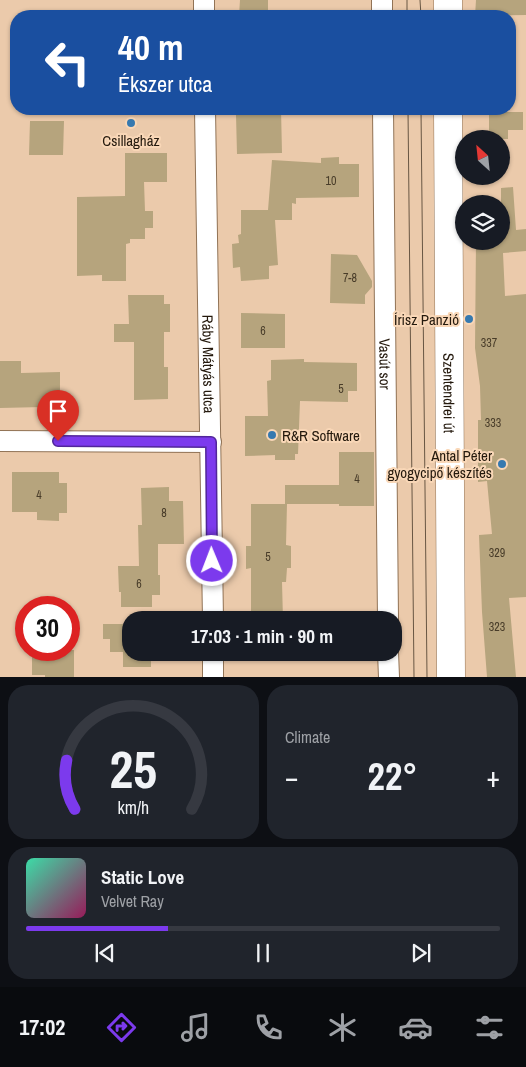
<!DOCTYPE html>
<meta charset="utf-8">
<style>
body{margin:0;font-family:"Archivo Narrow",sans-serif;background:#20242c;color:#f1f3f6;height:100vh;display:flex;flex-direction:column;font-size:19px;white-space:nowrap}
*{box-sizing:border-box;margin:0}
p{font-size:16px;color:#9ea1a6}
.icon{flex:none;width:28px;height:28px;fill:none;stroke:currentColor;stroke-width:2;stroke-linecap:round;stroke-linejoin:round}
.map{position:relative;height:677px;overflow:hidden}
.drawer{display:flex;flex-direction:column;gap:8px;padding:8px;background:#0d0f14;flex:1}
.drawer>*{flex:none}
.banner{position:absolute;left:10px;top:10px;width:506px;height:105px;border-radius:20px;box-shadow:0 1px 4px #0004;background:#1a4fa0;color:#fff;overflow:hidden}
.needle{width:32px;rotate:333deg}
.fabs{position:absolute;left:455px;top:130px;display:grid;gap:10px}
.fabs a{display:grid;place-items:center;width:55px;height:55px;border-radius:50%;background:#171b24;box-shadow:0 1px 4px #0004;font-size:25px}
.speed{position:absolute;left:15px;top:596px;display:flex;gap:10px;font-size:25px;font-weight:700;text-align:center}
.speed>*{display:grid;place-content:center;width:65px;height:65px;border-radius:50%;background:#171b24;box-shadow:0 1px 4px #0004;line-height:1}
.speed .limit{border:8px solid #d22;background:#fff;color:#111}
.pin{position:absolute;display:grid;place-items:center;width:42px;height:42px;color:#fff;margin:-51px -21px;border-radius:50% 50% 50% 0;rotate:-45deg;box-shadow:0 0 5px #0007}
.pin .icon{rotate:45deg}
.me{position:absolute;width:55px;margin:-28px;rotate:359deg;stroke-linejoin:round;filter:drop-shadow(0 0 4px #0008)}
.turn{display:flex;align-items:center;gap:18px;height:105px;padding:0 25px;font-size:22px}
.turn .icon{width:65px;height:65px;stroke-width:2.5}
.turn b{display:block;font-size:35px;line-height:42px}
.big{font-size:38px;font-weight:700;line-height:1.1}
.drawer .card{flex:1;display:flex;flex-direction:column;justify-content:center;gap:8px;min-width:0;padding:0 18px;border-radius:20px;background:#20242c}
.drawer .dial{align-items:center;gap:0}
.dial svg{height:130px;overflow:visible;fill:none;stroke:#363941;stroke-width:7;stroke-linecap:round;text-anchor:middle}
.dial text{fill:#f1f3f6;stroke:none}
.song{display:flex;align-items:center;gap:15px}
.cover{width:60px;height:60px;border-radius:8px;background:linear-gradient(135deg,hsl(160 70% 55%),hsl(330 70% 35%))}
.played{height:5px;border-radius:2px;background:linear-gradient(90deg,#7c3aed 30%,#363941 30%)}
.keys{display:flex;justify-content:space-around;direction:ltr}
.heat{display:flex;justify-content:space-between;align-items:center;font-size:28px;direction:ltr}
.drawer .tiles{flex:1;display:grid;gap:8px;grid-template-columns:1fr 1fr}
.card:last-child{grid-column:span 2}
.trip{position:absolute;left:122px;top:611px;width:280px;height:50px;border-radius:20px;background:#171b24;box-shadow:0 1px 4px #0004;font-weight:700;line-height:50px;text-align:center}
.menu{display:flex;height:80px;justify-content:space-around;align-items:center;background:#090b0e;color:#9ea1a6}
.menu .icon{width:35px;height:35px}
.menu .current{color:#7c3aed}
.menu b{font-size:22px;color:#f1f3f6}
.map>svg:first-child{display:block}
.building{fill:#b6a47d}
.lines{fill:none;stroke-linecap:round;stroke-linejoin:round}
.street-casing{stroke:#917356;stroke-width:22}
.secondary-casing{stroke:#917356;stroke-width:29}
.street{stroke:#fff;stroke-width:20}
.secondary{stroke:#fff;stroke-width:28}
.tram{stroke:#685643;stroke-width:1}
.route-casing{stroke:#51269a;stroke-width:12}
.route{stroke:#7c3aed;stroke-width:9}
.poi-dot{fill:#3679af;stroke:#f9d7b7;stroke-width:2}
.labels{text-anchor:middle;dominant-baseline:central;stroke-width:4;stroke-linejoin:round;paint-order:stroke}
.number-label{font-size:12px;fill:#483c29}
.poi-label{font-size:15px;fill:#24190d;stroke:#f9d7b7;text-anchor:end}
.street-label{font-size:15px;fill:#24190d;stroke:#f9d7b7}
</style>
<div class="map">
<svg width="526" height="677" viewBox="0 0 526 677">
<rect width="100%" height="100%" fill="#ebcaab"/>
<g class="building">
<polygon points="240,0 268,0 268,16 239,16"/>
<polygon points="476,0 526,0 526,15 475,16"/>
<polygon points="262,109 281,109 282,153 237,154 236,115 262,114"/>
<polygon points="489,112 523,112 523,130 508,130 508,139 489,139"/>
<polygon points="30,121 64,121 63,155 29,155"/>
<polygon points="125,153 167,153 167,182 144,182 145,211 153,211 153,228 145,228 145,239 130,239 130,243 126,244 126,281 102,281 102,275 77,276 77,197 125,196"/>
<polygon points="339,157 339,164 359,164 359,197 296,198 296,204 292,203 292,220 275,220 278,265 269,266 269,279 241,281 240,267 233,268 232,244 239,243 238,235 241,234 241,210 268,210 272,160 321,163 321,158"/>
<polygon points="513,187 516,230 526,229 526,251 503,253 505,296 526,294 526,597 509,598 516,677 487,677 482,612 479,535 492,534 487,481 478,482 478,420 481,420 480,386 475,348 476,241 501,241 501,188"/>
<polygon points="331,254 357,255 372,281 372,287 365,295 365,304 330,303"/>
<polygon points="128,295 164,295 164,304 170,304 170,332 164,332 164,367 168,367 168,399 134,400 134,342 114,342 114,324 129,324"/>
<polygon points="241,313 285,314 285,348 241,348"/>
<polygon points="304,359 304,362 357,363 357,391 348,391 348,402 300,401 298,454 295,454 295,460 275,460 275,455 245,456 245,416 268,416 267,381 271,380 271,360"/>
<polygon points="0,361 21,361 21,373 60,372 60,404 43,405 43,407 0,408"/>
<polygon points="339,452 374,452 374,506 339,506 339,504 287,504 286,545 291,546 291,568 287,568 286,582 282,582 283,620 251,620 251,568 246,569 246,546 251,546 251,504 285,504 285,485 339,485"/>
<polygon points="12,472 59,472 59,483 67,483 67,513 59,513 59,521 37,520 37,512 12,512"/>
<polygon points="169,487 169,501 183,501 184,544 158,544 158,575 160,575 160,595 152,595 152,607 121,607 121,592 119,592 118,566 139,566 138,525 142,525 141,488"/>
<polygon points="103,624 131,624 131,652 110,652 110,639 103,639"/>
<polygon points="36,650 74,650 74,677 45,677 45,675 32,675 32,655 36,655"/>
<rect x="123" y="652" width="28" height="15"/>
</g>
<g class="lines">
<g class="street-casing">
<g id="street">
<polyline points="204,0 204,16"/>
<polyline points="382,0 382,16"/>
<path id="s1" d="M205,109L213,620"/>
<path id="s2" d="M383,109L388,620"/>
<polyline points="0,441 211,442"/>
<polyline points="213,652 213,677"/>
<polyline points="388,652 389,677"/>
</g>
</g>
<g class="secondary-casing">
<g id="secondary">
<polyline points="448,0 448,16"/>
<path id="s3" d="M448,109L451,677"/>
</g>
</g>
<use href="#street" class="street"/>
<use href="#secondary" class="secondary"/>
<g class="tram">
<polyline points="407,0 407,16"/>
<polyline points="420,0 421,16"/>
<polyline points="408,109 414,677"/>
<polyline points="421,109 427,677"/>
</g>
</g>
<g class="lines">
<g class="route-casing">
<polyline id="route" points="58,441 211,442 212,561"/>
</g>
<use href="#route" class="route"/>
</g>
<g class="poi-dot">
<circle cx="131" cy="123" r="5"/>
<circle cx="469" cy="319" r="5"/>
<circle cx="272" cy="435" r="5"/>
<circle cx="502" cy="464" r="5"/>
</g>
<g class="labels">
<g class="number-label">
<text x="331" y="181">10</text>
<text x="350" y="278">7-8</text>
<text x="263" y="331">6</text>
<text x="489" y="343">337</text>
<text x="341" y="389">5</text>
<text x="493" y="423">333</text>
<text x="357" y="479">4</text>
<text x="39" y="495">4</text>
<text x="164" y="513">8</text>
<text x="497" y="553">329</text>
<text x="268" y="557">5</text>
<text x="139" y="584">6</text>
<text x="497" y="627">323</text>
</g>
<g class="poi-label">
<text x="131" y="140" text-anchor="middle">Csillagház</text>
<text x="459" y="319">Írisz Panzió</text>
<text x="282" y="435" text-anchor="start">R&amp;R Software</text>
<text x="492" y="455">Antal Péter<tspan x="492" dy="17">gyogycipő készítés</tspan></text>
</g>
<g class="street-label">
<text stroke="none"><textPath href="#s1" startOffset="255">Ráby Mátyás utca</textPath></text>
<text stroke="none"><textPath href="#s2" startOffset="255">Vasút sor</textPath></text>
<text stroke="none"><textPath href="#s3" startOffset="284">Szentendrei út</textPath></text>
</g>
</g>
</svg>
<div class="fabs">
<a><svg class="needle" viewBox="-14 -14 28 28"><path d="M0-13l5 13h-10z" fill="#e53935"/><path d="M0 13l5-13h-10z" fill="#9ea1a6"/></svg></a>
<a><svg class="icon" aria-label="layers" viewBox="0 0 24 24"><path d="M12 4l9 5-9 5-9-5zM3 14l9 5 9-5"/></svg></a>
</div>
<div class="speed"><div class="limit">30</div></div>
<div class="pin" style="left:58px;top:441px;background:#d93025"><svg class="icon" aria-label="arrive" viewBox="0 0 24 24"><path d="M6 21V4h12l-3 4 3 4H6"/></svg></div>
<svg class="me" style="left:212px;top:561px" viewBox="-20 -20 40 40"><circle r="17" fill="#7c3aed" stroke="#fff" stroke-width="3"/><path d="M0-11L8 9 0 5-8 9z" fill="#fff"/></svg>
<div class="trip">17:03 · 1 min · 90 m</div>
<div class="banner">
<div class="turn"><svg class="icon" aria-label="left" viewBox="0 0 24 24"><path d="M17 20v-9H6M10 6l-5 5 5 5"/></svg><div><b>40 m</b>Ékszer utca</div></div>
</div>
</div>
<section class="drawer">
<div class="tiles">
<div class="card dial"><svg viewBox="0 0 100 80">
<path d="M14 69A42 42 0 1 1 86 69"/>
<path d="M14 69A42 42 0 0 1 9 39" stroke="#7c3aed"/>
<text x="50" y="56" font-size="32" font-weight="700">25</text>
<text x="50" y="72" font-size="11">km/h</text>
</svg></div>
<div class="card"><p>Climate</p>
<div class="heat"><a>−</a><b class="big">22°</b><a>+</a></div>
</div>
<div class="card">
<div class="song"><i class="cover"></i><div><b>Static Love</b><p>Velvet Ray</p></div></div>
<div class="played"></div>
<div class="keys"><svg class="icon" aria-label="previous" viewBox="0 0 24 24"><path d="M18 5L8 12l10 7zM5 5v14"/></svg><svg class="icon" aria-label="pause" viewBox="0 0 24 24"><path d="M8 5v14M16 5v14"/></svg><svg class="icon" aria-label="next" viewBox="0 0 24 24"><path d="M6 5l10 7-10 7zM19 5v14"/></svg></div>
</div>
</div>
</section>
<nav class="menu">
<b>17:02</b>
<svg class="icon current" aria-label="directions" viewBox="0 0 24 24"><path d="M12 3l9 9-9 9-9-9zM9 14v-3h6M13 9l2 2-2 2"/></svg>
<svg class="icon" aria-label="music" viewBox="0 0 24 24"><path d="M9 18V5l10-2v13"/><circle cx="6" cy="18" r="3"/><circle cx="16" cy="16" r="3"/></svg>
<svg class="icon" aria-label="phone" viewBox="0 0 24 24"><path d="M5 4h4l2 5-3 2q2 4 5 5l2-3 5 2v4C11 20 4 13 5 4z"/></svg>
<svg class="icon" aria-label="climate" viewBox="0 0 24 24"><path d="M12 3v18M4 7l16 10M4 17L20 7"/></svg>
<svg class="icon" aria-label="car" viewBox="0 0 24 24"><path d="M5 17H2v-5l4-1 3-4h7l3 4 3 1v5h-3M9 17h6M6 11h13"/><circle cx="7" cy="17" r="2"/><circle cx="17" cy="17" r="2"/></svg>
<svg class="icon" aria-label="filters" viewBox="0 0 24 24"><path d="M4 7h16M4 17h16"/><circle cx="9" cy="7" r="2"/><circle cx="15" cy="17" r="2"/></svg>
</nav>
